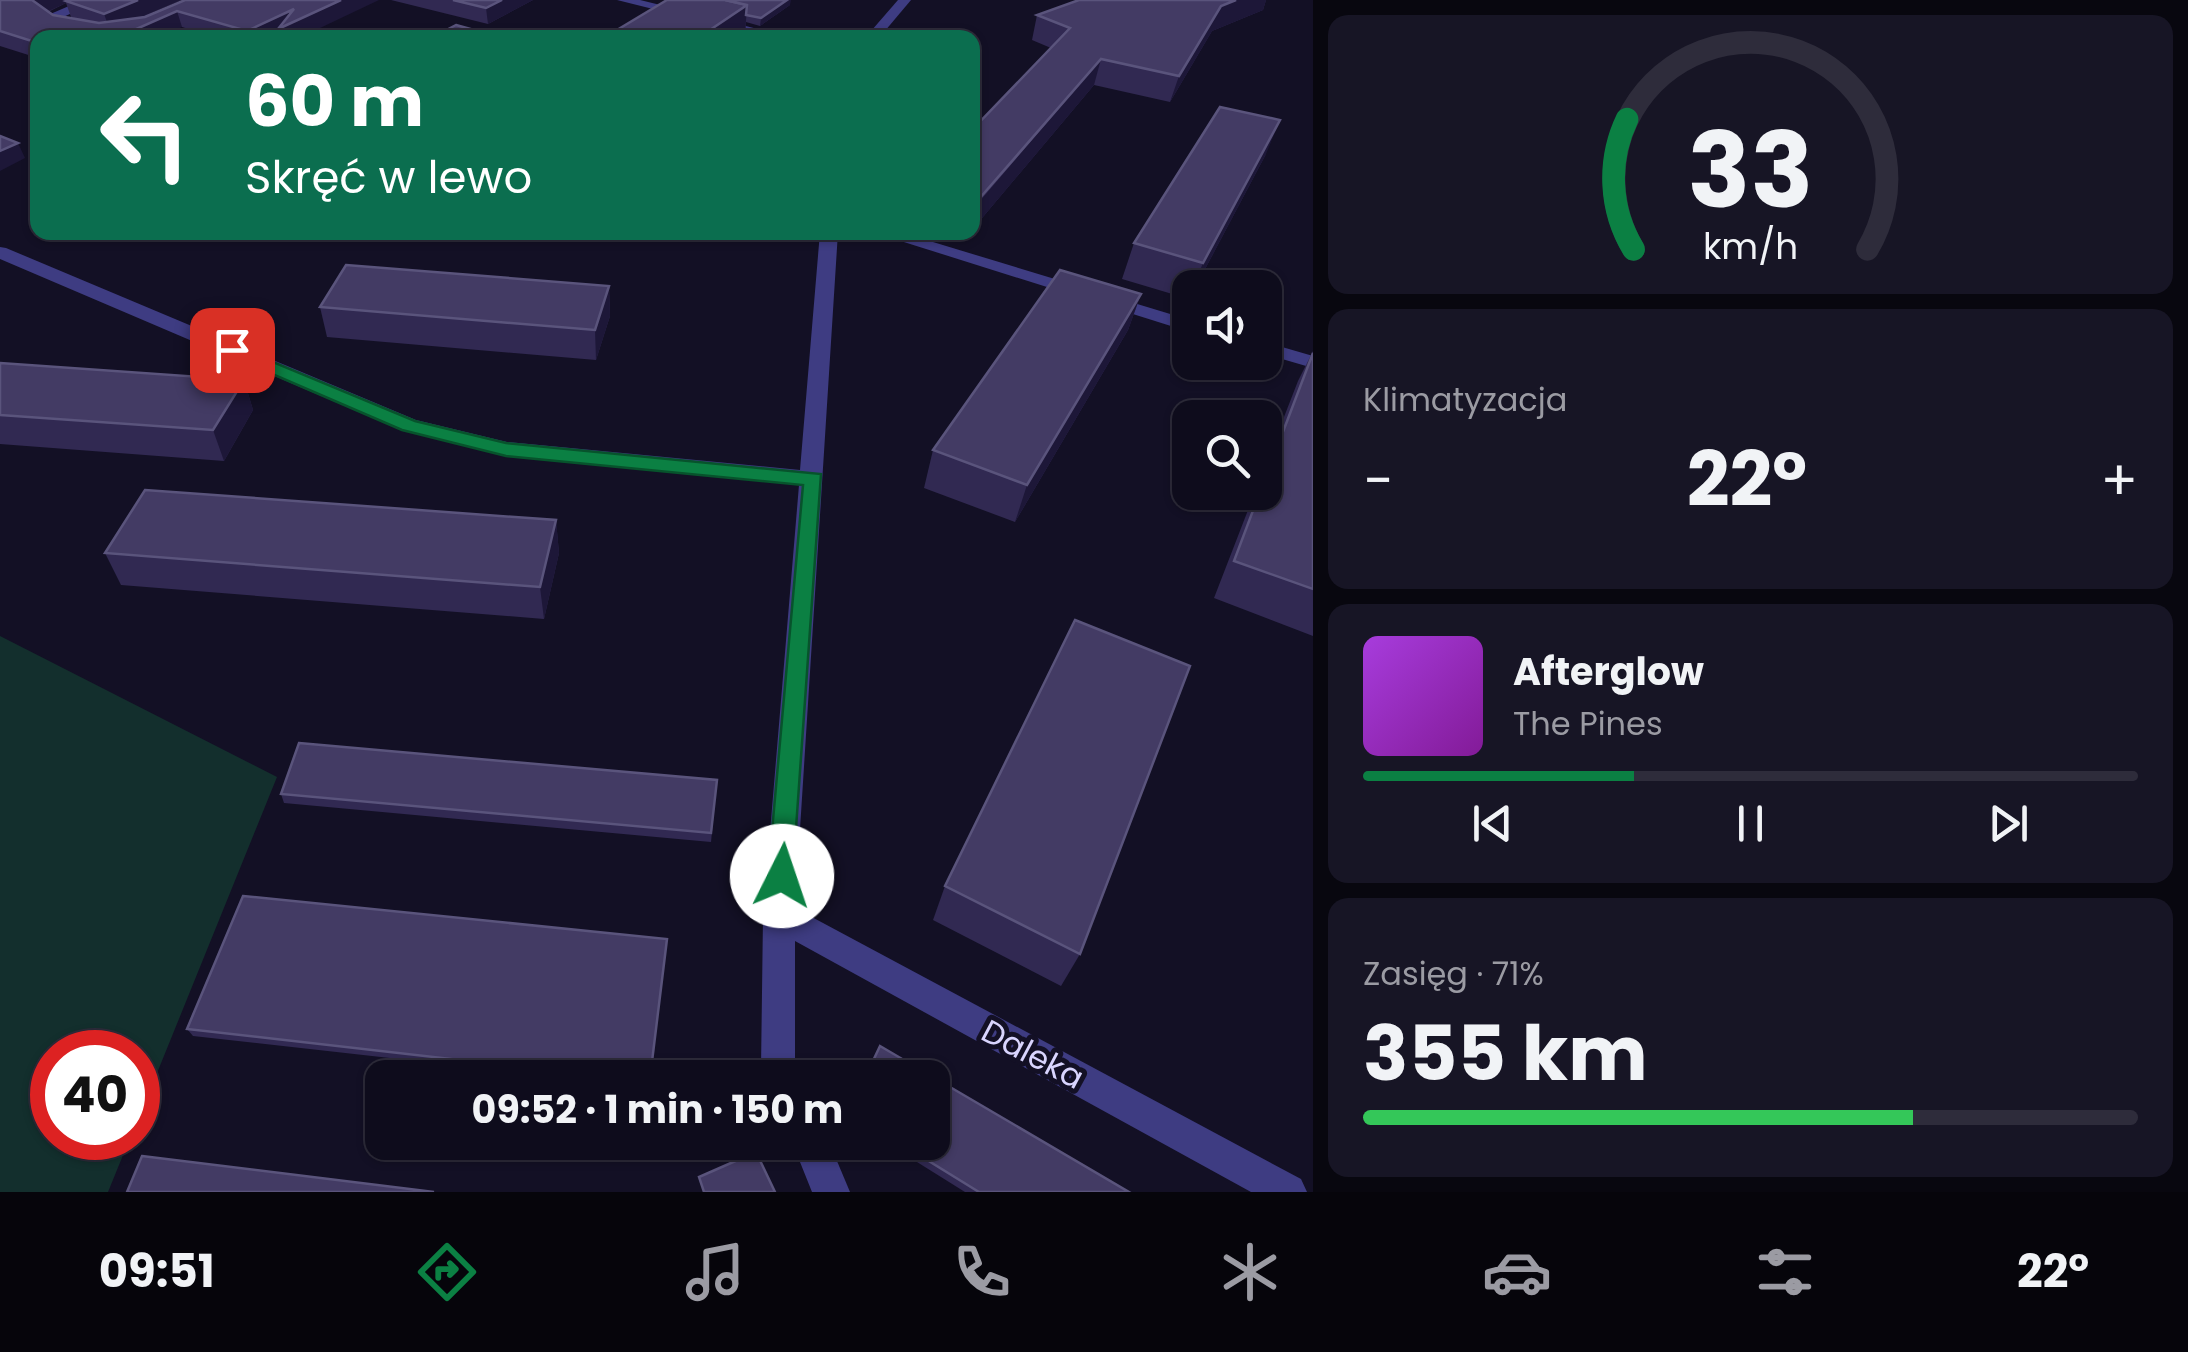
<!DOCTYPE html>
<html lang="pl">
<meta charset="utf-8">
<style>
body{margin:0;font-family:Poppins,sans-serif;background:#171525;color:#f1f3f6;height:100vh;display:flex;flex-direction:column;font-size:38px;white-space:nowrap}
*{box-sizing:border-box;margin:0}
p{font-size:32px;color:#9b9ba3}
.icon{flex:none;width:55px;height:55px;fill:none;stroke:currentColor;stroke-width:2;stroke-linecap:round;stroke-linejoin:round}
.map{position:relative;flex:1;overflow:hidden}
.drawer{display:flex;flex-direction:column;gap:15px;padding:15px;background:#08070f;width:875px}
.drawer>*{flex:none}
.top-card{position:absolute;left:30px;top:30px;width:950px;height:210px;border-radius:20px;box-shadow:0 2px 8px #0004,0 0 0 2px #2e2c3b;background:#0b6e4f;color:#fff;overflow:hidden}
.controls{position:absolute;left:1172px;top:270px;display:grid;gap:20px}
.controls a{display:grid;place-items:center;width:110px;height:110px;border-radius:20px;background:#0e0c1c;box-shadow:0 2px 8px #0004,0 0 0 2px #2e2c3b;font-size:50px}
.speed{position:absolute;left:30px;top:1030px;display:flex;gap:20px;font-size:50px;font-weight:700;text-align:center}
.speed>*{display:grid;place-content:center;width:130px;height:130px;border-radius:50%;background:#0e0c1c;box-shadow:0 2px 8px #0004,0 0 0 2px #2e2c3b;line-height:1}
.speed .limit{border:15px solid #d22;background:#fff;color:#111}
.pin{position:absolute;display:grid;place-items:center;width:85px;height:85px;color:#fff;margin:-42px;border-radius:20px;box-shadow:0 5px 15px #0006}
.me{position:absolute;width:110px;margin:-55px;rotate:4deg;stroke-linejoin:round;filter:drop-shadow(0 0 8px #0008)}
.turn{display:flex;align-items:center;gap:35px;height:210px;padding:0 50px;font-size:45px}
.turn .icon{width:130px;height:130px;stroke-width:2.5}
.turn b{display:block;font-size:70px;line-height:85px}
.big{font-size:75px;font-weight:700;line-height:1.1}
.drawer .widget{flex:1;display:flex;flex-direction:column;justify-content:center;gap:15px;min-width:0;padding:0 35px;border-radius:20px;background:#171525}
.drawer .dial{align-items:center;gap:0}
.dial svg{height:260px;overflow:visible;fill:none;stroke:#2e2c3b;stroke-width:7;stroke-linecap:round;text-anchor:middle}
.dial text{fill:#f1f3f6;stroke:none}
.song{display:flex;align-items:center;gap:30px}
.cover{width:120px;height:120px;border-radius:15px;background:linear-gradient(135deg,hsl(280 70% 55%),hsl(290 70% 35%))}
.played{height:10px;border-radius:5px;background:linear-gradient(90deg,#0b8043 35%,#2e2c3b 35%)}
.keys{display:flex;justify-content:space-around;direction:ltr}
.heat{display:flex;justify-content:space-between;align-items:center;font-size:55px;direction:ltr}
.charge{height:15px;border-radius:8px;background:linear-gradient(90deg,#34c759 71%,#2e2c3b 0)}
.trip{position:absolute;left:365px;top:1060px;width:585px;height:100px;border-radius:20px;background:#0e0c1c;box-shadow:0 2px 8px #0004,0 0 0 2px #2e2c3b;font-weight:700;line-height:100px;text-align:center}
.dock{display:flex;height:160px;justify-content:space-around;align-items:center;background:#06050b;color:#9b9ba3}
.dock .icon{width:70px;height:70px}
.dock .selected{color:#0b8043}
.dock b{font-size:45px;color:#f1f3f6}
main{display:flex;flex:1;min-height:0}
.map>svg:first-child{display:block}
.green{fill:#132f2d}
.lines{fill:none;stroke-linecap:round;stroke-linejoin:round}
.minor{fill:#3e3c82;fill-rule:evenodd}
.wall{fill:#312952;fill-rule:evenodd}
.shaded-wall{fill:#1d1738}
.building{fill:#433b64;stroke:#5a547c;stroke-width:2.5}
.route{fill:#0b8043;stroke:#07532c;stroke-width:2.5}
.labels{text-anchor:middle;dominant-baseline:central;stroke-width:10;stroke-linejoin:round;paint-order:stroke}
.near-street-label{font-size:32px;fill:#d9d5fe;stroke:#131025}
</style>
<main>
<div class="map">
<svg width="1313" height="1192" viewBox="0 0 1313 1192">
<rect width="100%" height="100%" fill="#131025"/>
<polygon class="green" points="0,636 277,777 138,1120 138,1052 52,1052 52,1138 130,1138 108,1192 0,1192"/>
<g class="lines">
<g class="minor">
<polygon points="83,0 101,0 61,18 116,38 95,38 41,18"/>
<polygon points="617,0 640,0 795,38 769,38"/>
<polygon points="898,0 911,0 879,38 865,38"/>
<polygon points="820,232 838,232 795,908 1301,1179 1307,1192 1251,1192 795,941 795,1068 799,1078 764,1078 761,1068 763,916 799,485 507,456 401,430 0,259 0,247 6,248 416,420 507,442 800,470"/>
<polygon points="872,232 900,232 1190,320 1190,332"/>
<polygon points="1265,342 1313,356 1313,368 1265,354"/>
<polygon points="792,1142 829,1142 850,1192 812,1192"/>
</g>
</g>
<g class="wall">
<path d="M0,0H181L141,17L185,0L299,38H279V34L272,38H217L182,27L38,38V58L0,46ZM66,3L71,17L77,19L53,15L48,12Z"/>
<polygon points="391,0 533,0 488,24"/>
<polygon points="1079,0 1266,0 1263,10 1212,31 1170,102 1094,85 972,230 972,130 1051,48 1032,40 1037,15"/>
<polygon points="790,5 760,26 746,22 745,36 743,38 617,38 617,30"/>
<polygon points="1266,154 1195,288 1190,288 1189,299 1122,279 1134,243"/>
<polygon points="609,286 610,316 596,360 327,337 320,307"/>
<polygon points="1141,294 1128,330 1015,522 924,488 933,450"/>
<polygon points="1313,351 1313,636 1214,598 1255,492 1265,492 1265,466 1298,381"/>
<polygon points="0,363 244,380 253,410 224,461 0,444"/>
<polygon points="556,520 559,553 544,619 121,585 105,553"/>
<polygon points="717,780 711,842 284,803 281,794"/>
<polygon points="945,886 1080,954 1061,986 933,920"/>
<polygon points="667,939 650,1078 567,1078 193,1036 187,1029"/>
<polygon points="885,1142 932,1142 1129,1192 965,1192"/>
</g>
<g class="shaded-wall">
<polygon points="31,0 74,0 66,1 66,3 38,16"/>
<polygon points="138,0 181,0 110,30 104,14"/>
<polygon points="341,0 379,0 299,38 279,38 279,34 272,38 249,38 247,31 294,9"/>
<polygon points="502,0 533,0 488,24 486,8"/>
<polygon points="787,0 791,0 790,5 760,26 761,18"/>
<polygon points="1236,0 1266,0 1263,10 1212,31 1170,102 1179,76 1221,6"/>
<polygon points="747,5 745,36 743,38 698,38"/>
<polygon points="177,11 182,27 159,38 116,38"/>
<polygon points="1101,59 1094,85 972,230 974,208"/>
<polygon points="1280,120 1266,154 1195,288 1193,288 1203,263"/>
<polygon points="18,143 25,158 0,171 0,151"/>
<polygon points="609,286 610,316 596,360 595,330"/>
<polygon points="1141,294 1128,330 1015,522 1027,485"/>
<polygon points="244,380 253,410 224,461 213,430"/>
<polygon points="556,520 559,553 544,619 540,587"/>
</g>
<g class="building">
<polygon points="0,0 32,0 53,15 99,23 145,17 185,0 341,0 278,29 294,9 247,31 177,11 116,38 38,38 38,43 0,31"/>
<polygon points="69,0 138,0 104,14 66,1"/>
<polygon points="453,0 502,0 486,8"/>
<polygon points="667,0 725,0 747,5 698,38 650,38 617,30"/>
<polygon points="725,0 787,0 761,18 746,15 747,5"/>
<polygon points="1079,0 1236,0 1221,6 1179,76 1101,59 972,207 972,130 1070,28 1037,15"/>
<polygon points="456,25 503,38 431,38"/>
<polygon points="1220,107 1280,120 1203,263 1134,243"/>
<polygon points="0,136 18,143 0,151"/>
<polygon points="346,265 609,286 595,330 320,307"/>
<polygon points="1060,270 1141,294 1027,485 933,450"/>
<polygon points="1313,353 1313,589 1234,561 1260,492 1265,492 1265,479"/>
<polygon points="0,363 244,380 213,430 0,415"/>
<polygon points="145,490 556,520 540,587 105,553"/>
<polygon points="1075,620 1190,666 1080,954 945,886"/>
<polygon points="299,743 717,780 711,833 281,794"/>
<polygon points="243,896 667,939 650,1078 619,1078 187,1029"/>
<polygon points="880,1046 1129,1192 979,1192 898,1142 932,1142 932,1078 865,1078"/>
<polygon points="756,1152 775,1192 704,1192 699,1177"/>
<polygon points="142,1156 434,1192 127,1192"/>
</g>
<polygon class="route" points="232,345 415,421 506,443 821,474 792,885 782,889 772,885 768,876 803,485 506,456 402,430 226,354 223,350"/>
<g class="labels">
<g class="near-street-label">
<text transform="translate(1033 1054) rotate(28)">Daleka</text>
</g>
</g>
</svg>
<div class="controls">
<a><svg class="icon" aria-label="sound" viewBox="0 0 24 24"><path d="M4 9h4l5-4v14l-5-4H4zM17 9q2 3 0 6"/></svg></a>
<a><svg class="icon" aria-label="search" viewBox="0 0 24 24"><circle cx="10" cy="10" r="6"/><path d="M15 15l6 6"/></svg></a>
</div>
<div class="speed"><div class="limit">40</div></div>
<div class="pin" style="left:232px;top:350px;background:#d93025"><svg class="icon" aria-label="arrive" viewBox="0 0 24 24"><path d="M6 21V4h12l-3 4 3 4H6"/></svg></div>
<svg class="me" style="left:782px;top:876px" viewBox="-20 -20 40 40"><circle r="19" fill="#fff"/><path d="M0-13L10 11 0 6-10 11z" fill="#0b8043"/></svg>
<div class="trip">09:52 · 1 min · 150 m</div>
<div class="top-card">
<div class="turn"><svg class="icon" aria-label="left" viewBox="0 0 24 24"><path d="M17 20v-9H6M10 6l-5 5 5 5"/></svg><div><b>60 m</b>Skręć w lewo</div></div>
</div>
</div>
<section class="drawer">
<div class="widget dial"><svg viewBox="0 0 100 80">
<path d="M14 69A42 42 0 1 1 86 69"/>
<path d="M14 69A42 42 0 0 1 12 29" stroke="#0b8043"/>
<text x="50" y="56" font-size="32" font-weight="700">33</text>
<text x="50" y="72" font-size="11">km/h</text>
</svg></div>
<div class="widget"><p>Klimatyzacja</p>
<div class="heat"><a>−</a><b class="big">22°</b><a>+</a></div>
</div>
<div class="widget">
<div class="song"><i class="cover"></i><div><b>Afterglow</b><p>The Pines</p></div></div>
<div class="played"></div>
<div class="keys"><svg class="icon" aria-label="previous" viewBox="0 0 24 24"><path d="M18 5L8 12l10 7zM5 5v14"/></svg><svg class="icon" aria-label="pause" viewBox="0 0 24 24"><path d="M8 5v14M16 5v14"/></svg><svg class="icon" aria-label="next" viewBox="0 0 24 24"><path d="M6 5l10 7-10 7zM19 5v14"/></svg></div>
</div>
<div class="widget"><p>Zasięg · 71%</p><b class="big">355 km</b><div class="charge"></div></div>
</section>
</main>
<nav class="dock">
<b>09:51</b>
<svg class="icon selected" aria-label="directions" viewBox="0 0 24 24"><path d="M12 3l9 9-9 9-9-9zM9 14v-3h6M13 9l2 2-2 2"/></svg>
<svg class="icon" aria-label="music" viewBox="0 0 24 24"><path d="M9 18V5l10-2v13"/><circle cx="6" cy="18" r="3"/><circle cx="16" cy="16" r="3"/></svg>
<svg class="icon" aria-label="phone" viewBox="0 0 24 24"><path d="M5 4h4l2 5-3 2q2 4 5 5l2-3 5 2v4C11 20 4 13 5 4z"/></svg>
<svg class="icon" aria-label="climate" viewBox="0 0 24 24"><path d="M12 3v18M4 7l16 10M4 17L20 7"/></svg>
<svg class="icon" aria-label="car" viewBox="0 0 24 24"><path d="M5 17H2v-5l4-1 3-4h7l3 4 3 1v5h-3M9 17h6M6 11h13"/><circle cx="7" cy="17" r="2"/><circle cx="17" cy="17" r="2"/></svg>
<svg class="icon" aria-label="filters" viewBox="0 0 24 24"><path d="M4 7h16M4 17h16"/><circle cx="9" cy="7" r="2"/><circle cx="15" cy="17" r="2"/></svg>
<b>22°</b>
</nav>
